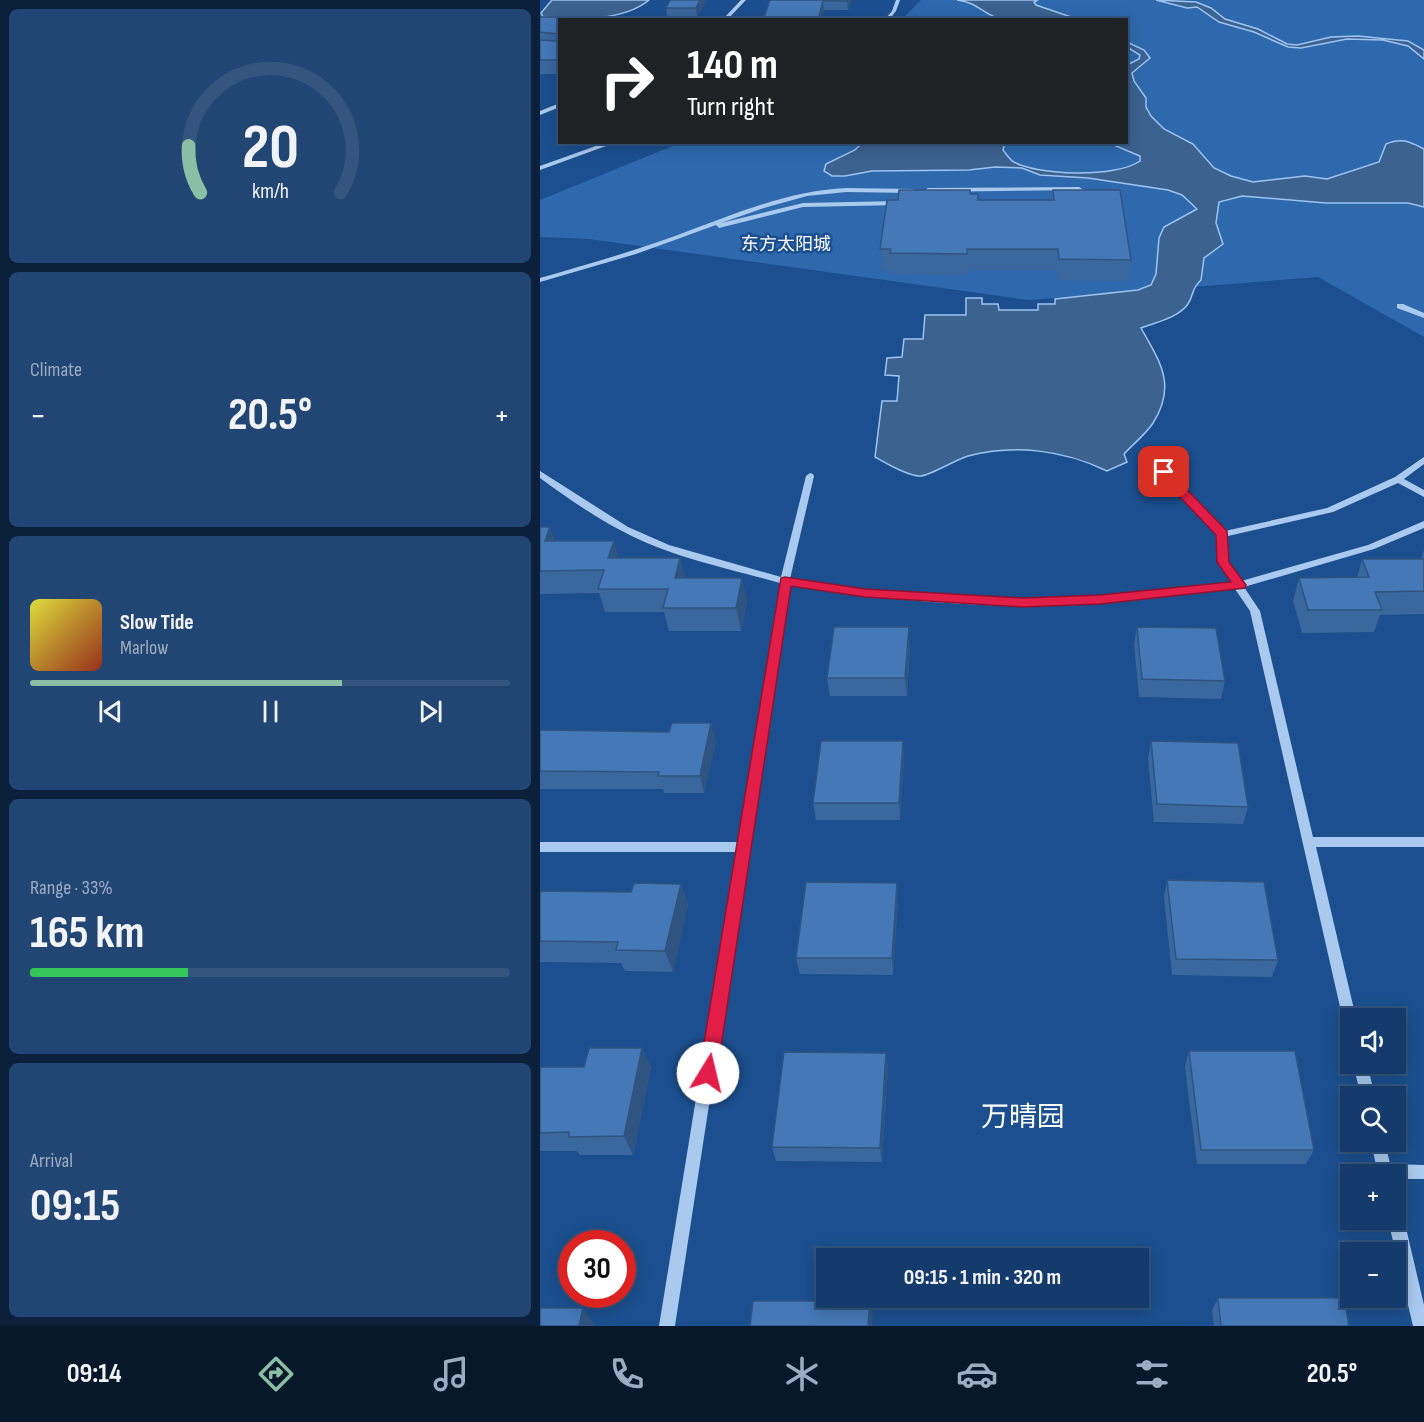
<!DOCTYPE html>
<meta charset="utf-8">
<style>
body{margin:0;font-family:"Sofia Sans Condensed","Noto Sans SC",sans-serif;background:#214673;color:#f1f3f6;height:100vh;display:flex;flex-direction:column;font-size:22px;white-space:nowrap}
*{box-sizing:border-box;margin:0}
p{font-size:20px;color:#9dadc1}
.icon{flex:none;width:33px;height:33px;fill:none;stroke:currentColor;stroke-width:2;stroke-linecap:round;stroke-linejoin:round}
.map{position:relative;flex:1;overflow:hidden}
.sheet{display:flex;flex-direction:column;gap:9px;padding:9px;background:#0b203b;width:540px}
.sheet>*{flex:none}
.hud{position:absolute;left:18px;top:18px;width:570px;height:126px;border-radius:0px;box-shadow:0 3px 15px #0003,0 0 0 2px #33557e;background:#202124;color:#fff;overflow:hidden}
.tools{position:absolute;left:800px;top:1008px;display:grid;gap:12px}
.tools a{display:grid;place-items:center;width:66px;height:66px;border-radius:0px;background:#143b6b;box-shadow:0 3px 15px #0003,0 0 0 2px #33557e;font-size:30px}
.speed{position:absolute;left:18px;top:1230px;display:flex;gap:12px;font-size:30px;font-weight:700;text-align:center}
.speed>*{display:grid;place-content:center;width:78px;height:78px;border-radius:50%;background:#143b6b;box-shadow:0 3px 15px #0003,0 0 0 2px #33557e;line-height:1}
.speed .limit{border:9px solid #d22;background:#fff;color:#111}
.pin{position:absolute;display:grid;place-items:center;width:51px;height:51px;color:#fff;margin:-26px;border-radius:12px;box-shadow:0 3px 9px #0006}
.me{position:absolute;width:66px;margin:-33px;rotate:9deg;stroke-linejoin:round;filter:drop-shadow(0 0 4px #0008)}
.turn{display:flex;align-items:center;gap:21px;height:126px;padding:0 30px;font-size:27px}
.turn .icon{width:78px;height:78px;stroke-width:2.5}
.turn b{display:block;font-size:42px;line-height:51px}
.big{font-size:45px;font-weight:700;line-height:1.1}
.sheet .card{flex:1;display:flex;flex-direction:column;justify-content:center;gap:9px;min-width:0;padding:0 21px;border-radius:9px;background:#214673}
.sheet .dial{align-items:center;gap:0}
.dial svg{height:156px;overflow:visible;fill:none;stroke:#33557e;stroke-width:7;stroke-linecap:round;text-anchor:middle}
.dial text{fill:#f1f3f6;stroke:none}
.song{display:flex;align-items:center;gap:18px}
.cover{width:72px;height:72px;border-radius:9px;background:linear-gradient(135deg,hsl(60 70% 55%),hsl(10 70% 35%))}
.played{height:6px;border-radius:3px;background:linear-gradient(90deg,#8abfa5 65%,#33557e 65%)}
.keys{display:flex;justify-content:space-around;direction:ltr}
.heat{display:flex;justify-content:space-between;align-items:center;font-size:33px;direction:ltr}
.charge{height:9px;border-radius:4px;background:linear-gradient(90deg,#34c759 33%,#33557e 0)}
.trip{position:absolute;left:276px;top:1248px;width:333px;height:60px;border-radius:0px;background:#143b6b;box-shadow:0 3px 15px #0003,0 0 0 2px #33557e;font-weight:700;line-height:60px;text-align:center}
.menu{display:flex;height:96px;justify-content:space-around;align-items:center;background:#08182b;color:#9dadc1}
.menu .icon{width:42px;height:42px}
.menu .on{color:#8abfa5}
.menu b{font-size:27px;color:#f1f3f6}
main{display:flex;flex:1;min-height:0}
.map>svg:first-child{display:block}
.green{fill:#2e69ad}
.water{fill:#3c6290;stroke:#9cc4f0;stroke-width:1.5}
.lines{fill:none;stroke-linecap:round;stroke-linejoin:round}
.minor{fill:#a9c9ee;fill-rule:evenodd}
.wall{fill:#3a679d}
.shaded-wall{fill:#305480}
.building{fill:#4478b7;stroke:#305480;stroke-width:1.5}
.route{fill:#e11d48;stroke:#92132f;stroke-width:1.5}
.labels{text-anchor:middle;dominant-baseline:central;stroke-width:5;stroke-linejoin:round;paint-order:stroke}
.far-neighbourhood-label{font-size:18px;fill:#fff;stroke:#1b4f8f}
.near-quarter-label{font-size:28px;fill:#fff;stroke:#1b4f8f}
</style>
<main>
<section class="sheet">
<div class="card dial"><svg viewBox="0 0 100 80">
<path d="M14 69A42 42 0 1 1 86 69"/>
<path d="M14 69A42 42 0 0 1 8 45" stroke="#8abfa5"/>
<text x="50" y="56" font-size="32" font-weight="700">20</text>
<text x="50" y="72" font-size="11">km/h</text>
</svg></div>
<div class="card"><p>Climate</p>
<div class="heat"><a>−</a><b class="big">20.5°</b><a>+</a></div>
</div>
<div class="card">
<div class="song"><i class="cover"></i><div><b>Slow Tide</b><p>Marlow</p></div></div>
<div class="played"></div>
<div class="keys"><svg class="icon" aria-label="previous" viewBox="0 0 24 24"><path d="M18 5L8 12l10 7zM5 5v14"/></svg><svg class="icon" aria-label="pause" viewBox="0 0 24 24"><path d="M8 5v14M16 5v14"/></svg><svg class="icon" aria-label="next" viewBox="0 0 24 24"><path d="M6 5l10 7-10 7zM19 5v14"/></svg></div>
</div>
<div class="card"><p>Range · 33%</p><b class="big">165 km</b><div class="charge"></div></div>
<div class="card"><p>Arrival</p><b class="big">09:15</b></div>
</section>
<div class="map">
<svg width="884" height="1326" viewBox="0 0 884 1326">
<rect width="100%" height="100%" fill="#1b4f8f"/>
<polygon class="green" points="381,0 884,0 884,337 778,277 488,300 49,239 0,237 0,200 140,143 586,142 586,20 362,19"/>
<g class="water">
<path d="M12,0H109C84,21 34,21 3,17L1,13Z"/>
<path d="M417,0H498L494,2L496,5L537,19C517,20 478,24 460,19C441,13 439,3 417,0Z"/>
<polygon points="616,0 656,2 671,8 685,19 718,29 747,44 757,45 791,37 818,36 868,41 884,50 884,59 868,46 843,40 807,39 761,48 748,47 714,32 679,22 657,7 647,8"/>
<path d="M587,42L604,50L610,58L592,73L594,81L606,98V107L611,116L624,129L653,144L674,168L691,176L713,182L765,176L787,179L839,162L846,144C862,137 870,142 884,149V207L868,203H786L702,196L679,202L676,223L683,244L664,258L661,280C651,289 654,295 648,304C638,318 616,322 601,328C620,362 637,385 613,423C606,434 593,444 584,454L587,462L567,471C524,450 475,444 428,456C415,460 391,475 381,476C369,477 346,463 335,457L342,401H357L359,376L345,375L347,358L362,357L364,339H383L385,315H426V298H442V304H458L459,310H498V304H515V299L598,290L611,285L616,274L619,238L624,227L657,209L642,195L628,190L548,178L500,175L482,168L455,167L429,170L332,171L305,176H292L284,171L286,164L315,150L322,143L465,142L463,150C466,154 469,158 472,161C497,176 576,178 600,161V156L569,143L586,142L587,65L599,59L600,55L587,47Z"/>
</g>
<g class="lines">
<g class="minor">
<polygon points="201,0 206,0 187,20 182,20"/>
<polygon points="356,0 360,0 356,11 349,20 344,20 352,11"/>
<polygon points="20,103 20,107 0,115 0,111"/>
<polygon points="67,142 77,142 0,170 0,166"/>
<polygon points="539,187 542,189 541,190 388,192 385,190 388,188"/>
<path d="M306,188L373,189L376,191L373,193L306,192L267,196L224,208L181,223L263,203L359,201L362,203L359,205L263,207L179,228L176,225L96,254L0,282V278C45,265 91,252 135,236C192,215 246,191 306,188Z"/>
<polygon points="857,304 863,304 884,313 884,318 857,308"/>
<path d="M884,457V464L864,479L884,490V497L858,483L793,512L688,536V562L701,581L828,545L884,521V528L834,549L704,587L720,611L773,837H884V847H776L816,1018H810V1026L805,1024L803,1020L710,611L695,589C625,596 553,608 481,606C403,605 326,597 249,585L135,1326H119L196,852H0V842H198L240,583C187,568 130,557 82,531C53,516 26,497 0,478V471L88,527L129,545L241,577L266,476L270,473L273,474L274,476L250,579C327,590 405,599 482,600C552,600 622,590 691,583L678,562V535L621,474V470H627L685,531L787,508L855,477Z"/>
<polygon points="813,1064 827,1064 835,1096 821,1096"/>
<polygon points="831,1142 845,1142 850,1164 884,1165 884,1179 855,1179 855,1174 838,1174"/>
<polygon points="855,1207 860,1210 863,1215 884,1305 884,1326 873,1326 848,1220 855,1220"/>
</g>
</g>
<g class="wall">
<polygon points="166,0 157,17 127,17 126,8"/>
<polygon points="230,0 311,0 308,10 284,10 281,20 223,20"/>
<polygon points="0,17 70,17 71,20 20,20 20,74 1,74 0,75"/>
<polygon points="513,190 591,260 589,281 518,280 517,270 428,270 427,275 352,274 351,270 342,270 340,249 430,194 438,200 512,200"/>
<polygon points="0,527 15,541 79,558 140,558 145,578 207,601 201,631 129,631 124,612 65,612 59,593 0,594"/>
<polygon points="884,550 884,614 840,615 834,632 762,633 753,601 759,578 817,578 822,559 881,559"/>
<polygon points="597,627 685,681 681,699 599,697 594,644"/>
<polygon points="370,645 367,696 290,696 287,678"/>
<polygon points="0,730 176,741 164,793 124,793 123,789 0,789"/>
<polygon points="611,741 708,807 703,824 614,822 608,759"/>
<polygon points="364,759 360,820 276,820 273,803"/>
<polygon points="627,880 738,960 732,977 632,975 624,897"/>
<polygon points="141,884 148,905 133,972 85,971 81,963 0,962 0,891 91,892"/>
<polygon points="358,900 353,975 260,974 256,958"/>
<polygon points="102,1048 111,1067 93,1155 40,1155 37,1151 0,1151 0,1067 44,1067"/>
<polygon points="649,1051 774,1150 766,1164 657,1164 645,1067"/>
<polygon points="346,1053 348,1068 342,1162 236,1161 232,1147"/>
<polygon points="678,1298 809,1326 674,1326 672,1310"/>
</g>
<g class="shaded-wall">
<polygon points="160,0 166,0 157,17 156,8"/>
<polygon points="308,0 311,0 308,10 307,1"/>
<polygon points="283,1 284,10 281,20 278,20"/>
<polygon points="10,527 18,550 5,541"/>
<polygon points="74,541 80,564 68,558"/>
<polygon points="140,558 146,581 135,578"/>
<polygon points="202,578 207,601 201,631 196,608"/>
<polygon points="369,627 370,645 367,696 365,678"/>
<polygon points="171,723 176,741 164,793 160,776"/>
<polygon points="363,741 364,759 360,820 359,803"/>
<polygon points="357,883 358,900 353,975 352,958"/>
<polygon points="141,884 148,905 133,972 125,951"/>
<polygon points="102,1048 111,1067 93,1155 84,1136"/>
<polygon points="346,1053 348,1068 342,1162 340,1148"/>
<polygon points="330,1301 333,1313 332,1326 328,1326"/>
<polygon points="43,1308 54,1323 54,1326 39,1326"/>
</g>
<g class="building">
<polygon points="130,0 160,0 156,8 126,8"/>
<polygon points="230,0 308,0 307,1 283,1 278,20 223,20"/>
<polygon points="0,17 70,17 69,20 20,20 20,60 0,60 0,40 17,41 19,39 19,34 0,32"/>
<polygon points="359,190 430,190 430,194 438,194 438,200 514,200 513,190 580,190 591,260 519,259 518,249 427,249 427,254 350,253 351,249 340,249 347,200 358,200"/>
<polygon points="0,527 10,527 5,541 74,541 68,558 140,558 135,578 202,578 196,608 123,608 128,589 58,589 64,570 0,571"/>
<polygon points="822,559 884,559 884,591 835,592 842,610 768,610 759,578 829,577"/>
<polygon points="294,627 369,627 365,678 287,678"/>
<polygon points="597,627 676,628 685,681 602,679"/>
<polygon points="132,723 171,723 160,776 118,776 119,772 0,771 0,730 129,732"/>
<polygon points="281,741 363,741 359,803 273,803"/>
<polygon points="611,741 698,743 708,807 617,804"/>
<polygon points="627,880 724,882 738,960 636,959"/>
<polygon points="266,882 357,883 352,958 256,958"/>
<polygon points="94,883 141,884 125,951 76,950 78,942 0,941 0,891 91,892"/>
<polygon points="49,1048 102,1048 84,1136 29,1137 29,1132 0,1133 0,1067 44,1067"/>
<polygon points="649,1051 755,1051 774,1150 661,1150"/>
<polygon points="244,1052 346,1053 340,1148 232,1147"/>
<polygon points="678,1298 804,1298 809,1326 681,1326"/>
<polygon points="213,1301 330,1301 328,1326 210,1326"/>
<polygon points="0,1308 43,1308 39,1326 0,1326"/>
</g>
<polygon class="route" points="624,469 628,470 687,531 689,562 706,585 705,588 560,604 483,607 325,597 251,586 177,1073 174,1079 168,1082 161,1079 159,1073 241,578 245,577 325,589 483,598 560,595 691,582 677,562 676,535 619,475 619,470"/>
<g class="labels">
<g class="far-neighbourhood-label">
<text x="246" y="244">东方太阳城</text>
</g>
<g class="near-quarter-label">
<text x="483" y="1117">万晴园</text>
</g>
</g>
</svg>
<div class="tools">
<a><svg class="icon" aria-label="sound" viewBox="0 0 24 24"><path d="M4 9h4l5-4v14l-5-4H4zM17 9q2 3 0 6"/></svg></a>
<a><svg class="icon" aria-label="search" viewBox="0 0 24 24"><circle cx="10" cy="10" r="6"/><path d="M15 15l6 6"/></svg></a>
<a>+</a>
<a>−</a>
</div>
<div class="speed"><div class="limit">30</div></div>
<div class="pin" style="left:624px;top:472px;background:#d93025"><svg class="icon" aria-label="arrive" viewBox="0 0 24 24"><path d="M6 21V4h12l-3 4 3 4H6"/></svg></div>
<svg class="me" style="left:168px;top:1073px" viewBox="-20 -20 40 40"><circle r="19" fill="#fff"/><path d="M0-13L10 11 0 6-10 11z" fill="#e11d48"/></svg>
<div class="trip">09:15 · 1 min · 320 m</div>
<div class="hud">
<div class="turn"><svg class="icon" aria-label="right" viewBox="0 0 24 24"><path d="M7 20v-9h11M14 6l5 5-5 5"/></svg><div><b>140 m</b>Turn right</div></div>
</div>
</div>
</main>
<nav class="menu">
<b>09:14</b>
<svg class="icon on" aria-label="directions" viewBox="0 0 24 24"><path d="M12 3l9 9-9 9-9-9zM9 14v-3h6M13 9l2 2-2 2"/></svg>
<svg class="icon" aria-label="music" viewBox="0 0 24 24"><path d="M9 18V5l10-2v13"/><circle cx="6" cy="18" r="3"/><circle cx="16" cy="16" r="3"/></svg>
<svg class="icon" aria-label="phone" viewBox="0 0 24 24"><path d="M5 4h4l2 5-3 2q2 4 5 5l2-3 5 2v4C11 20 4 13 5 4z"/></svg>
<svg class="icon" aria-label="climate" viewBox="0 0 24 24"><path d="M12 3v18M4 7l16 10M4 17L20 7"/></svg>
<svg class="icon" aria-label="car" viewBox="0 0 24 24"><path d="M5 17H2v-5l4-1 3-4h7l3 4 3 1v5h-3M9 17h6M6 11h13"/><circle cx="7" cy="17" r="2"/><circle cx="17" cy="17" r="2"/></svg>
<svg class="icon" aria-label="filters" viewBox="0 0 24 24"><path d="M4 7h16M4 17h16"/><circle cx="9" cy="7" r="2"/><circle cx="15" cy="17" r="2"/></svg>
<b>20.5°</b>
</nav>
